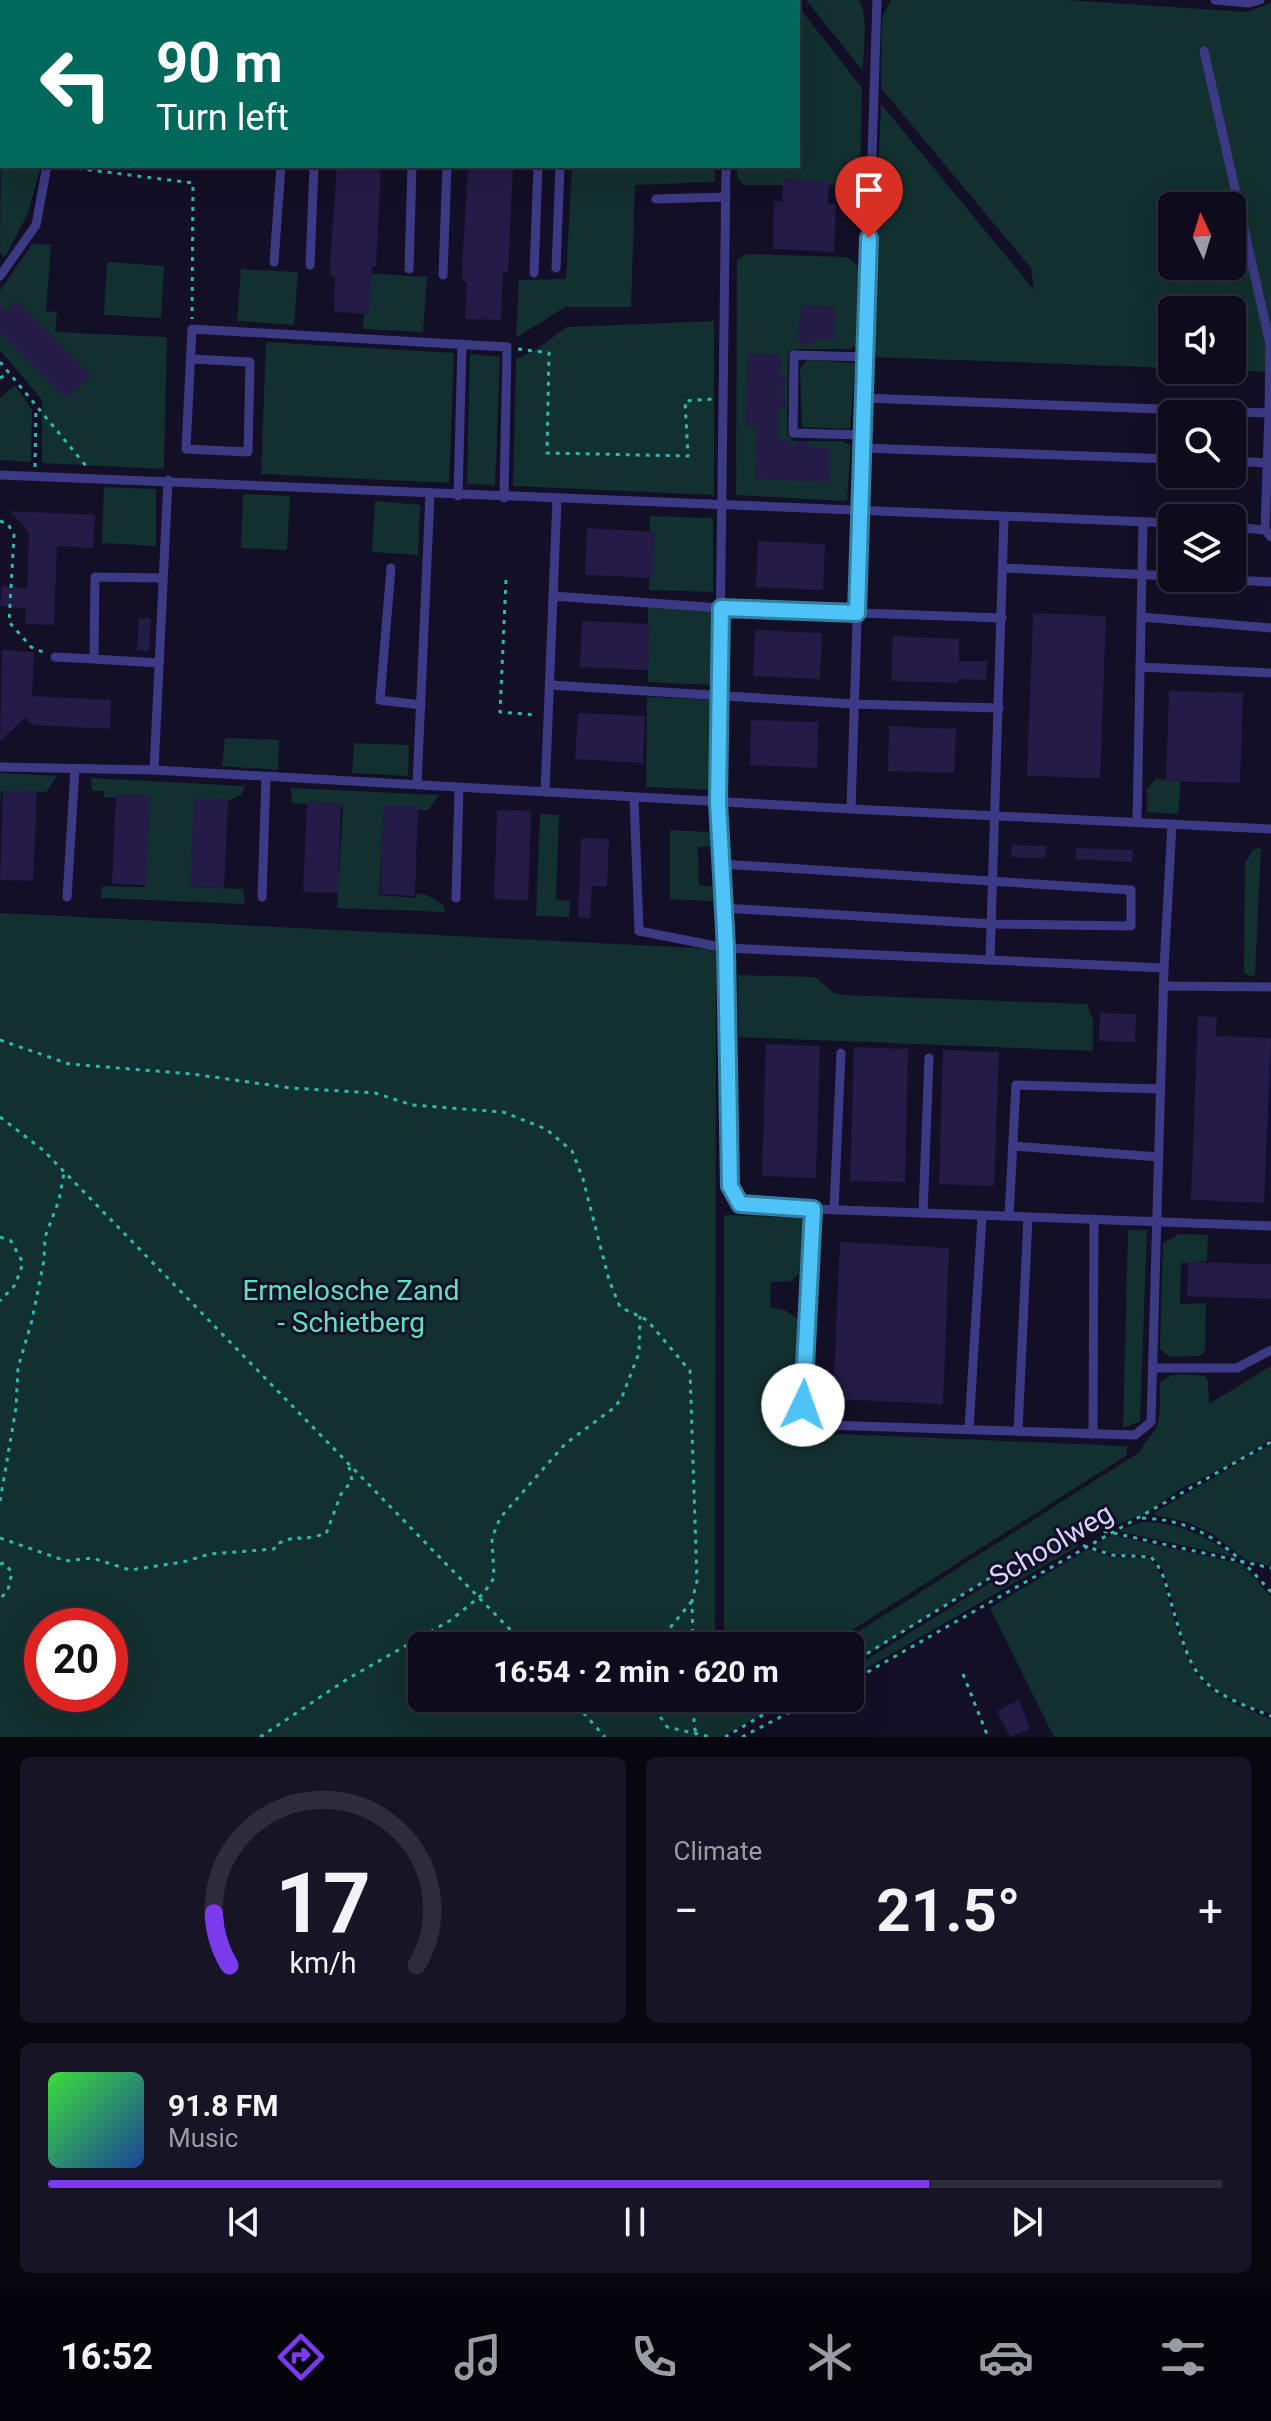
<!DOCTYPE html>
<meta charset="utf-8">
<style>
body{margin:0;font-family:Roboto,sans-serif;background:#171425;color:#f1f3f6;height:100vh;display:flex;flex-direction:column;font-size:30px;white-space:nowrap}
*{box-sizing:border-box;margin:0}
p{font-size:26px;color:#9b9ba3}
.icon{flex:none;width:44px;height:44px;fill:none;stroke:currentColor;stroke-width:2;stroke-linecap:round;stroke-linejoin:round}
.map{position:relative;height:1737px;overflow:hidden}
.drawer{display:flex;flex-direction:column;gap:20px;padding:20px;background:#08060f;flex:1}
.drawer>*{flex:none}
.guide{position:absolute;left:0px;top:0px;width:800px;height:168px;box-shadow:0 8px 32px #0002,0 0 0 2px #2e2b3b;background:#00695c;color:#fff;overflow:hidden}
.needle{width:52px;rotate:356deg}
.controls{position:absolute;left:1158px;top:192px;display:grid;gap:16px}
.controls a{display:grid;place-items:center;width:88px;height:88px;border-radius:12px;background:#0e0b1c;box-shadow:0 8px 32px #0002,0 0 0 2px #2e2b3b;font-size:40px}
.speed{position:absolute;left:24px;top:1608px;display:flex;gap:16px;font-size:40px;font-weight:700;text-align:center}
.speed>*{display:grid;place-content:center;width:104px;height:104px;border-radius:50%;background:#0e0b1c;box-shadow:0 8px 32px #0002,0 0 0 2px #2e2b3b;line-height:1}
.speed .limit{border:12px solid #d22;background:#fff;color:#111}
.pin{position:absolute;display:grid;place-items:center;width:68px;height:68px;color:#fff;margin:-82px -34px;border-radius:50% 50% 50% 0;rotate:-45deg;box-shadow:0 0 8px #0007}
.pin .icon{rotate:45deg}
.me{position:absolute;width:88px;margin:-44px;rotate:3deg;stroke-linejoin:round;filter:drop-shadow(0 0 6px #0008)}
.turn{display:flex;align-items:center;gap:28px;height:168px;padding:0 24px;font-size:36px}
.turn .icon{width:104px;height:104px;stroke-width:2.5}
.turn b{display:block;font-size:56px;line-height:68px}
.big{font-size:60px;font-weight:700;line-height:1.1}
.drawer .tile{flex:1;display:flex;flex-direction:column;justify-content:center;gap:12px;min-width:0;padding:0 28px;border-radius:12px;background:#171425}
.drawer .dial{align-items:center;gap:0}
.dial svg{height:208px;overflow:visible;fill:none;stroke:#2e2b3b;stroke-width:7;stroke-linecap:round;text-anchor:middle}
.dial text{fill:#f1f3f6;stroke:none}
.song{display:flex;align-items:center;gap:24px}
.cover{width:96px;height:96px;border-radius:12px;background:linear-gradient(135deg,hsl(120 70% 55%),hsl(220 70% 35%))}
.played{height:8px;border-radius:4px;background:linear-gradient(90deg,#7c3aed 75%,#2e2b3b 75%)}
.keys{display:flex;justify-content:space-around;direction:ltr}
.heat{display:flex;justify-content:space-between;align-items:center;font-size:44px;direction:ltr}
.drawer .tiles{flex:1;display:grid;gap:20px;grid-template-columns:1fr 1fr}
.tile:last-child{grid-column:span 2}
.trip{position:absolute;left:408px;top:1632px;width:456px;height:80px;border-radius:12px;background:#0e0b1c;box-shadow:0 8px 32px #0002,0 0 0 2px #2e2b3b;font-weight:700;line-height:80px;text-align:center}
.tabs{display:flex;height:128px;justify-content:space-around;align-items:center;background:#06040b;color:#9b9ba3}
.tabs .icon{width:56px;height:56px}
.tabs .current{color:#7c3aed}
.tabs b{font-size:36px;color:#f1f3f6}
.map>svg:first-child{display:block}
.green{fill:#12302f;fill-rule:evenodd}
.building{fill:#241b47}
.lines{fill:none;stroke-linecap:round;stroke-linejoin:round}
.path{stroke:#2fb8b0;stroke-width:3;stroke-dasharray:4 6;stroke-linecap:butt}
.lane{stroke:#3d3a85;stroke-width:9}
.route-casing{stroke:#337fa1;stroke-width:20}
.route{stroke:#4fc3f7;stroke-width:14}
.labels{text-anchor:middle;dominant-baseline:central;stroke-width:6;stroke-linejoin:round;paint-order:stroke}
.park-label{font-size:28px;fill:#5fe0c0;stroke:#130f26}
.street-label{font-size:28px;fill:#d9d4ff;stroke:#130f26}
</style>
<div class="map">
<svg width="1271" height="1737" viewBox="0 0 1271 1737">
<rect width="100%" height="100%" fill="#130f26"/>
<g class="green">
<path d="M806,0H859C869,19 863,49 863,71Z"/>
<path d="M891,0H1067L1247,12L1271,3V372L1224,370H1232V310H1172V368L871,357L881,104L1034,290L1031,268L881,88L882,17ZM1172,206H1232V266H1172Z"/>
<polygon points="798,6 862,88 860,180 855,185 744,185 737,178 737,166 798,166"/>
<polygon points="2,39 2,166 41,166 28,213 5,257 0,253"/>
<polygon points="572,166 715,166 715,182 635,185 631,307 565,307 516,338 519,280 566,279"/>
<polygon points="32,244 51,245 46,311 57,312 55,332 167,337 164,469 42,463 42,400 0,350 0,291"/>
<polygon points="746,254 847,257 858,266 856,346 849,349 796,349 788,354 787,435 794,441 843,441 851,446 847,501 736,495 737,260"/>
<polygon points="107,262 164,266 161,318 104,315"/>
<polygon points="241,269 298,272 294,325 237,321"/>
<polygon points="366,273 427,277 423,332 363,329"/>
<polygon points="714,321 714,495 513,486 516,359 539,348 566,327"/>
<polygon points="266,342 454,353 449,483 261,474"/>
<polygon points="470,354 500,357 495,485 467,484"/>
<polygon points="807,360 855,363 850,429 802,427 800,368"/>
<polygon points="15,385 32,410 31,462 0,460 0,398"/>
<polygon points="104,487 156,489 156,546 102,543"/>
<polygon points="243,494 290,496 287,550 241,548"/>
<polygon points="375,501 420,505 418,555 372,552"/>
<polygon points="650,516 713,518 713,592 649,590"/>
<polygon points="648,605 711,607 711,685 648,682"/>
<polygon points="647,697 712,700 711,790 646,787"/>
<polygon points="225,738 279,740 278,770 222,766"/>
<polygon points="354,743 409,745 408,776 352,773"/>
<polygon points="0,773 57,776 46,792 1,791 0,802"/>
<polygon points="91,778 245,786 241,795 227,801 193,887 243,889 245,904 101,898 102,886 145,887 148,800 104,797 103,791 92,791"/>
<polygon points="1155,779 1181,780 1178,814 1147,812 1147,790"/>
<polygon points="291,788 439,795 428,810 384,808 379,895 416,898 417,893 427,895 443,905 445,912 337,908 343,806 292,803"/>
<polygon points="540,814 559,815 556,900 570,901 569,917 536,916"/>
<polygon points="670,830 710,832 724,839 727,846 698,847 699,885 727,888 727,902 670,899"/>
<polygon points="1261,847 1255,976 1247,975 1244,972 1245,863 1252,851"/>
<path d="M0,913L716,949L715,1646H422V1698H715V1709L722,1714L755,1698H792L721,1737H0ZM42,1626H110V1694H42Z"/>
<polygon points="738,975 815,977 832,992 843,995 1087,1004 1093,1020 1093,1051 739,1037"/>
<path d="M724,1215L804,1218L802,1272L790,1281L771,1282L770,1307L785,1310L800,1321C800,1341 792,1407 800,1422C804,1428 809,1430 815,1433L1127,1446V1455L827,1646H724Z"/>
<polygon points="1128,1230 1147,1230 1140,1421 1123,1428"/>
<polygon points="1179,1234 1208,1235 1207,1261 1181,1263 1180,1304 1206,1303 1205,1351 1199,1356 1170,1357 1160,1349 1163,1243"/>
<path d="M1271,1366V1439L1240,1460L1180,1489L1145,1514L1105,1529L1072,1532L1037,1547L850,1666V1646H836L1141,1451C1144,1440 1150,1439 1155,1430C1162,1418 1159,1396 1160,1383C1171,1370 1189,1375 1205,1376L1208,1381L1209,1404Z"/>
<polygon points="1271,1444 1271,1566 1246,1560 1211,1533 1186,1522 1152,1514"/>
<path d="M1142,1522C1179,1522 1206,1536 1235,1557L1118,1531Z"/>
<path d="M1113,1535L1242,1564L1271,1597V1714C1253,1707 1230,1701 1214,1689C1177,1662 1179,1603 1160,1565L1151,1556L1112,1554L1093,1546Z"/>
<polygon points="1059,1540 1080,1545 850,1678 850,1670"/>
<path d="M1088,1549L1112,1557L1150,1558C1162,1572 1165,1587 1170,1604C1191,1680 1197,1690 1271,1719V1737H1054L990,1608Z"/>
</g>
<g class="building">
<polygon points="337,166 381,166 376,266 372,266 369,314 334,312 335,276 331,276 330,263"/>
<polygon points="468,166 513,166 508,273 503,272 501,320 465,319 467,282 463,282 462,270"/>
<polygon points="783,179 829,181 828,203 836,204 834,252 773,249 774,201 782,202"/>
<polygon points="16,300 92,376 66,398 0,333 0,305 6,310"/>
<polygon points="802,305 835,307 834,340 813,339 812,345 803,345 797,339"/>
<polygon points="748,353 781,355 780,376 786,376 786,386 780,392 786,398 786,408 779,407 778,440 787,440 793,446 799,441 809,441 808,448 830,448 829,482 755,479 757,428 745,427"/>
<polygon points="10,511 95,515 93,548 57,546 54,625 25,624 26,609 0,606 2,586 27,589 29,533"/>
<polygon points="587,528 655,532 653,578 585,575"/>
<polygon points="758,541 825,544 823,590 756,587"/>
<polygon points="1033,613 1106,616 1100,778 1027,776"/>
<polygon points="139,618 151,619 149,651 137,650"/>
<polygon points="582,621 650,624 648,670 580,667"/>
<polygon points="755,630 822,633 820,679 753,676"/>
<polygon points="893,636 959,639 959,661 987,661 986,680 958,679 958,683 891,681"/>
<polygon points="2,650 34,652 32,696 111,700 110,729 34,725 25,718 0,741"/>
<polygon points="1169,691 1243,693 1240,783 1166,781"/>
<polygon points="578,713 645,716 643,763 575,759"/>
<polygon points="751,720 818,722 817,768 750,765"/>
<polygon points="889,726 956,729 954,773 888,771"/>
<polygon points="3,790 37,791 33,881 0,880"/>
<polygon points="116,794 150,796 146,885 112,884"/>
<polygon points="194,798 228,799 224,888 190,887"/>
<polygon points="307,802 341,803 338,893 303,892"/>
<polygon points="384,805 418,806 415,896 380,894"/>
<polygon points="497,810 531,811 528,900 494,899"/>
<polygon points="581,838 609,839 607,887 592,886 590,918 578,917"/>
<polygon points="1012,845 1046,846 1045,858 1011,857"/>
<polygon points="1076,848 1133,850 1132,862 1076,859"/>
<polygon points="1100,1013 1136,1014 1135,1042 1099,1041"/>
<polygon points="1198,1016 1217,1017 1216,1036 1271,1038 1264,1203 1191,1200"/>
<polygon points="766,1044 820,1046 816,1178 762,1176"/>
<polygon points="854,1047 908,1049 905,1182 850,1181"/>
<polygon points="943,1050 999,1052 994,1186 939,1184"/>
<polygon points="840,1242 949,1248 943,1404 833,1399"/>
<polygon points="1188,1262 1271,1264 1271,1299 1187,1296"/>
<polygon points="1019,1700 1030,1729 1010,1737 997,1711"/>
</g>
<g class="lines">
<g class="path">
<polyline points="230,0 230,2"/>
<polyline points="0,159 2,159"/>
<polyline points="58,166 193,183 192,319"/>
<polyline points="518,349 549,353 547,453 688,456 685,401 713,399"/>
<polyline points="0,362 87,467"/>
<polyline points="0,378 9,373"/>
<polyline points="35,467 36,407"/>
<polyline points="0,521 8,524 14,535 9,622 31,647 45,653"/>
<polyline points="506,580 500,712 536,715"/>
<polyline points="0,1040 69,1064 192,1074 291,1088 375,1093 412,1105 503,1112 546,1129 572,1151 583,1179 609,1280 620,1307 647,1320 690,1371 697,1581 692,1601 693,1646"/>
<polyline points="0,1117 43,1150 526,1646"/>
<polyline points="0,1237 11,1241 23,1263 15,1285 0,1301"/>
<polyline points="0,1501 16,1408 18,1368 32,1320 44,1260 45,1237 59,1200 64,1173"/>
<path d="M1142,1518C1201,1520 1234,1550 1271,1592"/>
<polyline points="0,1538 66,1561 92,1558 130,1570 183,1562 210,1554 274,1549 276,1544 296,1537 302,1539 326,1534 341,1494 352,1481 349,1467"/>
<path d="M1064,1539L1112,1555L1151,1557C1163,1570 1166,1584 1171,1602C1193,1679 1195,1687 1271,1716"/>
<polyline points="0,1564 4,1563 12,1572 8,1590 0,1599"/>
<polyline points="663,1646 669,1629 692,1601"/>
<polyline points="850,1664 1037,1549 1084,1530 1109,1532 1271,1568"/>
<polyline points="963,1674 988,1737"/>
<polyline points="850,1682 1271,1442"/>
<polyline points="570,1698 605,1737"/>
<polyline points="655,1698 657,1712 667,1727 711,1737"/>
<polyline points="694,1698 694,1727 698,1737"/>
<polyline points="260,1737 349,1678 451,1620 483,1594 494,1578 492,1538 500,1518 565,1444 615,1407 622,1397 639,1353 640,1316"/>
<polyline points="725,1737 792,1698"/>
<polyline points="742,1737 817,1698"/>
</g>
<g class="lane">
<polyline points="139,0 139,2"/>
<polyline points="1215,0 1249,3 1260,0"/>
<polyline points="290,2 311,0"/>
<polyline points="321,2 321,0"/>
<polyline points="454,2 454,0"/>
<polyline points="567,2 567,0"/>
<polyline points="728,2 728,0"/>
<polyline points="0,30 2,30"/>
<polyline points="1204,51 1270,344 1269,413"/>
<polyline points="726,166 718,802 726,948 1164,968 1172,824"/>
<polyline points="656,199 726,197"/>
<polyline points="274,262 281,166"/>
<polyline points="310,265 314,166"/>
<polyline points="556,268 560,166"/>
<polyline points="409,269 412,166"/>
<polyline points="534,273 538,166"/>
<polyline points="443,275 447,166"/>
<polyline points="0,276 36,225 47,166"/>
<polyline points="191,359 250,362 248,452 186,449 192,329 507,347 504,498"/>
<polyline points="863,398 1269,413 1265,530"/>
<polyline points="862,435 793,433 794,355 865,357"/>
<polyline points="862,448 1172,459"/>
<polyline points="1232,461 1267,463"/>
<polyline points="0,475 1172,523"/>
<polyline points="458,496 462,344"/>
<polyline points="1232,527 1265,530 1271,537"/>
<polyline points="391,568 380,700 421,705"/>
<polyline points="1003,568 1172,576"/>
<polyline points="1198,578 1271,582"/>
<polyline points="553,596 721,608 1002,618"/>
<polyline points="1141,617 1271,628"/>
<polyline points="55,657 94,659"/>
<polyline points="159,663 94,659 95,577 163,578"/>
<polyline points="1140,667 1271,673"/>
<polyline points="550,685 854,704 999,708"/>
<polyline points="0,767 154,770 851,809 1271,829"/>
<polyline points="154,770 168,480"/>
<polyline points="417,785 430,494"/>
<polyline points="545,792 557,500"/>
<polyline points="634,797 639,931 726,948 730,1186 740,1204 813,1209 803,1405 827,1425 1135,1435 1151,1422 1164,968"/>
<polyline points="851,809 877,0"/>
<polyline points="1137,822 1143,522"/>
<polyline points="721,864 1131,890 1131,926 992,924 724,908"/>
<polyline points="67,897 75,769"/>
<polyline points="262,897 266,777"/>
<polyline points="456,898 459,788"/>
<polyline points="990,960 1004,518"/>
<polyline points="1164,986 1271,987"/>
<polyline points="1013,1146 1159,1157"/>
<polyline points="813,1209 1271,1226"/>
<polyline points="834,1210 841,1053"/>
<polyline points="923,1213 929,1058"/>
<polyline points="1009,1216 1016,1085 1161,1089"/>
<polyline points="1153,1368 1237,1368 1271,1350"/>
<polyline points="969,1429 982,1216"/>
<polyline points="1018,1431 1028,1217"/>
<polyline points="1093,1434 1094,1220"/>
</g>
</g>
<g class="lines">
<g class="route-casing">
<polyline id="route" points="803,1405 813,1209 740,1204 730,1186 726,948 718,802 721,608 857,613 869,238"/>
</g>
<use href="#route" class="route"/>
</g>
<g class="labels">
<g class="park-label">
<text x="351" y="1290">Ermelosche Zand<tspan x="351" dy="32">- Schietberg</tspan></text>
</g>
<g class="street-label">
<text transform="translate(1051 1545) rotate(-30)">Schoolweg</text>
</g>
</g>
</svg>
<div class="controls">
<a><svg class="needle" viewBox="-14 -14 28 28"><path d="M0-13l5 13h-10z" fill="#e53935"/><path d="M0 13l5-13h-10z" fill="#9b9ba3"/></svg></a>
<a><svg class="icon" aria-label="sound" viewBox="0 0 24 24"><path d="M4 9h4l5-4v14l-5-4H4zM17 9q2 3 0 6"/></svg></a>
<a><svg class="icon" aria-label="search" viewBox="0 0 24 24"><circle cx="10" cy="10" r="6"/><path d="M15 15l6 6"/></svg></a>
<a><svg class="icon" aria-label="layers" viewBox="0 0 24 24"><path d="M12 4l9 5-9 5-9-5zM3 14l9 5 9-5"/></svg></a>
</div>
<div class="speed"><div class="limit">20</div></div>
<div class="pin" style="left:869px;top:238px;background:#d93025"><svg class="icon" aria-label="arrive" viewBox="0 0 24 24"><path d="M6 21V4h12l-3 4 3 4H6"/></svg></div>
<svg class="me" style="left:803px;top:1405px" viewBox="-20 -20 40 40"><circle r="19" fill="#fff"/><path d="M0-13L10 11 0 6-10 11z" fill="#4fc3f7"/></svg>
<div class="trip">16:54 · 2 min · 620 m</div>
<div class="guide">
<div class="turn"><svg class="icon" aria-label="left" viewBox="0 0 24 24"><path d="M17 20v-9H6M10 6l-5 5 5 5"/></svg><div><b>90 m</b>Turn left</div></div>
</div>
</div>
<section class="drawer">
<div class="tiles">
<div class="tile dial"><svg viewBox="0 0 100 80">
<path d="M14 69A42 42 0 1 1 86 69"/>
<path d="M14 69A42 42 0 0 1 8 49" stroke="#7c3aed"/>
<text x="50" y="56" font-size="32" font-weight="700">17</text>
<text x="50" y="72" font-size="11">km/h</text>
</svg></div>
<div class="tile"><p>Climate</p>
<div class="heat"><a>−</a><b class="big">21.5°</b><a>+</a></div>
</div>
<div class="tile">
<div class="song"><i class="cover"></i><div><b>91.8 FM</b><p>Music</p></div></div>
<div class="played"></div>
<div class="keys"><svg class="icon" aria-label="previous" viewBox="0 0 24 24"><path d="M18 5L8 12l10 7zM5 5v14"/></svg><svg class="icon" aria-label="pause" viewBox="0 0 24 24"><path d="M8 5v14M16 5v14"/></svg><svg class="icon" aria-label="next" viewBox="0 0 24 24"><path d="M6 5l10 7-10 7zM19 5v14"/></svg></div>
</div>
</div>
</section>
<nav class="tabs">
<b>16:52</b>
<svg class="icon current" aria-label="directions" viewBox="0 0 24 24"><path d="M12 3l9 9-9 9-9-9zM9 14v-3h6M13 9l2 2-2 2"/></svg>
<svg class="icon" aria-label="music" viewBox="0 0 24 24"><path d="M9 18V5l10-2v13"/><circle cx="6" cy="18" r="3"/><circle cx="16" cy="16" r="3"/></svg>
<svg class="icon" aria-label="phone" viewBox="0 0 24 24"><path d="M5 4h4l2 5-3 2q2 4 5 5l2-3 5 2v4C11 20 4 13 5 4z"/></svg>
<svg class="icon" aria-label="climate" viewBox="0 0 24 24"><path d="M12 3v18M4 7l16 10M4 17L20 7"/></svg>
<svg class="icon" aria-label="car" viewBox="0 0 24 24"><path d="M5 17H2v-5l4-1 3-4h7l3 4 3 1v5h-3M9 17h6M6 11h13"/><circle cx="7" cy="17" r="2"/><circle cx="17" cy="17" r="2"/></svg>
<svg class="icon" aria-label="filters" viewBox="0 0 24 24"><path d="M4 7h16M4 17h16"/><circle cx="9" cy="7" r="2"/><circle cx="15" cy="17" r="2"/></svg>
</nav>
